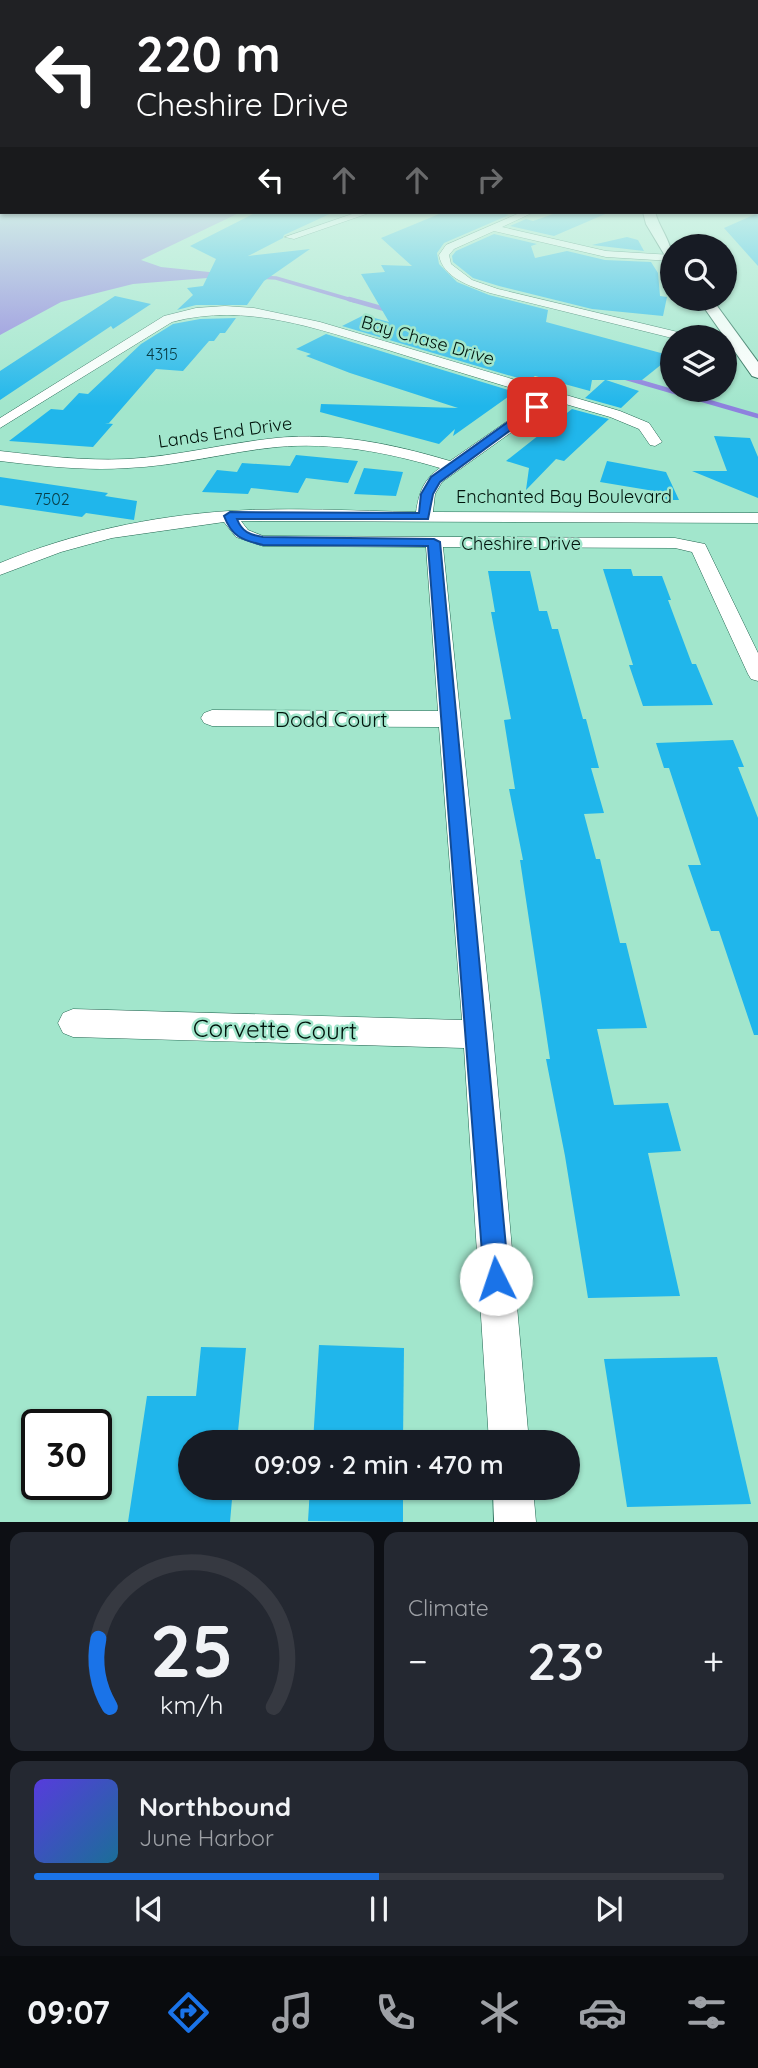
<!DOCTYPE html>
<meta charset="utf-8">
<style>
body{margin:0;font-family:Quicksand,sans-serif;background:#242831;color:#f1f3f6;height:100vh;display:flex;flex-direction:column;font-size:26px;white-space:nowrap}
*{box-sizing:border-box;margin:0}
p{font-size:23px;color:#9ea1a6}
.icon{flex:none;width:38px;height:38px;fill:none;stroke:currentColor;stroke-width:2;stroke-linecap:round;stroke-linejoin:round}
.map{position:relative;height:1522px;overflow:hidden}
.details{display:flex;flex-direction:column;gap:10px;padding:10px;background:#0d0f14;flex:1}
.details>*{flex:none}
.guide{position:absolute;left:0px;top:0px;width:760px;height:214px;box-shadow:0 2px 5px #0004;background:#202124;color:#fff;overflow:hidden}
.tools{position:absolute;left:660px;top:234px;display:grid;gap:14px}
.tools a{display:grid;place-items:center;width:77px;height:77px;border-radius:50%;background:#171b24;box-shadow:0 2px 5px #0004;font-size:35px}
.speed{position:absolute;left:21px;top:1409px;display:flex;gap:14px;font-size:35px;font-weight:700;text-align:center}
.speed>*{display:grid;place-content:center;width:91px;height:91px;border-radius:50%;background:#171b24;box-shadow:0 2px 5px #0004;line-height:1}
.speed .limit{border:4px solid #111;border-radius:10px;background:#fff;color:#111}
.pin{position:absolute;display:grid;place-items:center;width:60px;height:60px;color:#fff;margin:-30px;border-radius:14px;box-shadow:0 4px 10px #0006}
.me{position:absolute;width:77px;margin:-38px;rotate:356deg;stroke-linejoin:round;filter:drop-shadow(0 0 5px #0008)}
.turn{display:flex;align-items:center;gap:24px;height:147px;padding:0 21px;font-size:32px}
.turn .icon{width:91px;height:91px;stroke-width:2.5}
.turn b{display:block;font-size:49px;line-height:60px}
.lanes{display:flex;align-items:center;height:66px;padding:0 21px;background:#0003;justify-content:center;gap:35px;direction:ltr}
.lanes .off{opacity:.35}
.big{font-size:52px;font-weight:600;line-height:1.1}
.details .card{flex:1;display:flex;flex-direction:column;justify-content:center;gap:10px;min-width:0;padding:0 24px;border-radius:14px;background:#242831}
.details .dial{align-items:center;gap:0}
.dial svg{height:182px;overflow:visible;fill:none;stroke:#363941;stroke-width:7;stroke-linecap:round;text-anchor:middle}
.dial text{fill:#f1f3f6;stroke:none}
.song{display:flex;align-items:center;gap:21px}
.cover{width:84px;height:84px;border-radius:10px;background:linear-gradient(135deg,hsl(250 70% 55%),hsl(200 70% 35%))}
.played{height:7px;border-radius:4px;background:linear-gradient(90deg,#1a73e8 50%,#363941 50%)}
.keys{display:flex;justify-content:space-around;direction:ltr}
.heat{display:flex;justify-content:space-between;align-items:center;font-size:38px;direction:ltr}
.details .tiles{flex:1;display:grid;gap:10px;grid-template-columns:1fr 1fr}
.card:last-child{grid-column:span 2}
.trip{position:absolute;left:178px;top:1430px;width:402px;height:70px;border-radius:35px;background:#171b24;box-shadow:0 2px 5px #0004;font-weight:600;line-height:70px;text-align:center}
.tabs{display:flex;height:112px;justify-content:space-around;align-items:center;background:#090b0e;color:#9ea1a6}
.tabs .icon{width:49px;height:49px}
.tabs .selected{color:#1a73e8}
.tabs b{font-size:32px;color:#f1f3f6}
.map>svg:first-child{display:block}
.water{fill:#8e81de}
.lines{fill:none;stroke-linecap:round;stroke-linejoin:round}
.stream-far1{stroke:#8e81de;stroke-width:3.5}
.stream{stroke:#8e81de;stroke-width:4.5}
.building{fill:#20b6eb}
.minor-casing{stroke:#226651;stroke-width:1}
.tertiary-casing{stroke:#226651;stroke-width:2}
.minor{fill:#fff;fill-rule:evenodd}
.tertiary{fill:#fff;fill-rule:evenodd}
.route{fill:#1a73e8;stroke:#114b97;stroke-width:2}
.labels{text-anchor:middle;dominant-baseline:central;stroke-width:5;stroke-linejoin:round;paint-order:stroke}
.far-number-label{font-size:16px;fill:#083c44}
.far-street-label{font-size:18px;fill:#00140c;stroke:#a2e6cc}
.street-label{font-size:21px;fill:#00140c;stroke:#a2e6cc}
.near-street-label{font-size:24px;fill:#00140c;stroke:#a2e6cc}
</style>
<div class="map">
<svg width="758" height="1522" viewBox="0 0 758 1522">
<rect width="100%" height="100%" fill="#a2e6cc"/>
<polygon class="water" points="0,193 2,212 241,212 141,260 161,267 219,273 207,278 133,284 61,302 0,335"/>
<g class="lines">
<polyline class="stream-far1" points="259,277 276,278 355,301"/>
<g class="stream">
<polyline points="349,299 388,310"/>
<polyline points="623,377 758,416"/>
</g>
</g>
<g class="building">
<polygon points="257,212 334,212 284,235 283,238 248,256 310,249 264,281 247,305 196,305 177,310 193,295 187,288 203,286 216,259 190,246"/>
<polygon points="444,212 497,212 509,215 444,243 437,253 439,264 457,282 489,295 548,310 546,322 672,356 642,380 606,380 639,391 621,408 585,398 605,380 592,380 590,391 535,376 528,381 342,326 364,315 389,322 361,274 385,272 381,265 412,266 381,238"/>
<polygon points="559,212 610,212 554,236 510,226 526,219 533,221"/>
<polygon points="758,213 758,266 724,228"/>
<polygon points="494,234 537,244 531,246 535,258 567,251 605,260 651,262 658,273 660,296 667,297 663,316 592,309 499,286 473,278 453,262 452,256 456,251"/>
<polygon points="627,237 638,240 644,251 592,245"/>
<polygon points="115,296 151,304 113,329 111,326 0,400 0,371"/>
<polygon points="236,318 225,333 220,333 214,341 209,341 183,371 156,369 109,423 105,423 113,424 93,447 9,441 51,409 63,410 79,393 88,394 141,344 173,324 200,319"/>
<polygon points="326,334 387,353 515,392 453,436 455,429 439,444 320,412 321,404 458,408 350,373 306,356 311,354 296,349"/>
<polygon points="572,409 609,419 564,461 556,459 526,490 529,468 506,461"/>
<polygon points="714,436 750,438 758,457 758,498 692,471 727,471"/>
<polygon points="296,455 358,461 348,483 306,478 298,493 251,488 248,494 202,492 217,470 237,472 242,463 290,466"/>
<polygon points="607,461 666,472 679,500 657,500 654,491 600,482"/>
<polygon points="364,468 403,472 396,496 354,494"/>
<polygon points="0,477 108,493 105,496 137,501 134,520 86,513 82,517 0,505"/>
<polygon points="603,569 631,569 633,576 662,576 671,600 668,600 692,664 696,664 713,705 643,706 629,665 633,665"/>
<polygon points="488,571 530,571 539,611 547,611 552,629 558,629 583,719 586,719 599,768 591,768 604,813 584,814 596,859 600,859 620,943 626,943 647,1028 597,1029 614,1105 668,1103 681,1151 648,1153 680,1296 588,1298 565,1156 546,1059 550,1059 520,860 523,860 509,789 515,789 504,720 511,719 491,612 495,612"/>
<polygon points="733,740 744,767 738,767 758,818 758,1035 754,1035 719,931 711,931 688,865 701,865 669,768 664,768 656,743"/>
<polygon points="319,1345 404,1348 403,1442 313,1442"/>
<polygon points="201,1347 246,1348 237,1442 191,1442 191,1488 233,1488 230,1522 128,1522 147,1396 196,1396"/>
<polygon points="717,1357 751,1504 627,1507 604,1359"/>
<polygon points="310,1488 403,1488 403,1522 308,1521"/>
</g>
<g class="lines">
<g class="minor-casing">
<g id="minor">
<polygon points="358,212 372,212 294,239 285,237"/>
<path d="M522,212H534L502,227L606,251L672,255V261L606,257L494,231L454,249L449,255L451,264L472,280L498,289L682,333L683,338H672L490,293C470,286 443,278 439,255L446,245Z"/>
<path d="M225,306L254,308L320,322L620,411L649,423L662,442L655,446L650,445L639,429L610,417L555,401L442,482L435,494L433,512L758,513V523L241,521L248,530L263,536L675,538L705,544L758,653V681L751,679L748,674L692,552L675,548L443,547L493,1034L529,1442H489L464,1048L73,1037L63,1033L58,1023L63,1013L73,1009L462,1020L439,727L212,726L204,723L201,718L204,713L212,710L438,711L426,547L263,546L236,537L224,522L112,538L61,552L0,575V563C72,533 151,516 229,511C291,507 354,511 416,512C419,492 424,479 440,468C386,452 333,442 277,447C227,452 178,466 128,468C85,471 43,466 0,461V451C43,456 85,461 128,459C178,456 227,443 276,438C336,432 393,444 450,461L542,397C491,382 439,366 388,350C317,329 246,302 172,322L0,428V418L164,316L196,308Z"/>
<polygon points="493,1488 533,1488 536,1522 494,1522"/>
</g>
</g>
<g class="tertiary-casing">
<g id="tertiary">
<path d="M643,212H655C660,230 672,241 672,260L667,259L646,224Z"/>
<polygon points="698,299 712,299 758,362 758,378 752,376"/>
</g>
</g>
<use href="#minor" class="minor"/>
<use href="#tertiary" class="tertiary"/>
</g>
<linearGradient id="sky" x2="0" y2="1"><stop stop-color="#84a0e4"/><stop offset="0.48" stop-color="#d5f4e8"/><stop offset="1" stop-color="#d5f4e8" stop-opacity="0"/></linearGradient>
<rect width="758" height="406" fill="url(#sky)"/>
<path class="route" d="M533,404L542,407L440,482L433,494L428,519H237C242,532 250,535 263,537L434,539L440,542L509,1279L505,1287L496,1291L488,1287L484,1279L428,546L263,545C242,540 232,537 224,516L230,512L419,513L421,494L431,477Z"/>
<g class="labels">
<g class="far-number-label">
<text x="162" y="354">4315</text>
<text x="52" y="499">7502</text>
</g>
<g class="far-street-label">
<text transform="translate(428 340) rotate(16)">Bay Chase Drive</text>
<text transform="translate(225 432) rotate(-8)">Lands End Drive</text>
<text x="564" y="496">Enchanted Bay Boulevard</text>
<text x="521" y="543">Cheshire Drive</text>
</g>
<g class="street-label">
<text x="331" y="719">Dodd Court</text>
</g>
<g class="near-street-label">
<text transform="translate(275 1029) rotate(1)">Corvette Court</text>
</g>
</g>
</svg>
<div class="tools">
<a><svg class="icon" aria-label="search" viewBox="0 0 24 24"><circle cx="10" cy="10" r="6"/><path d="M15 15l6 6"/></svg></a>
<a><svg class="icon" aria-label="layers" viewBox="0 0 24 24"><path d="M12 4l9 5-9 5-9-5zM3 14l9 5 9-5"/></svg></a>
</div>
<div class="speed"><div class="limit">30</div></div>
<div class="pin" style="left:537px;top:407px;background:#d93025"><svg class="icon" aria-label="arrive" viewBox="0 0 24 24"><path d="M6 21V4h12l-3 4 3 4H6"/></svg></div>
<svg class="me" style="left:496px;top:1279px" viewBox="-20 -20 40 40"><circle r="19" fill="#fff"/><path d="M0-13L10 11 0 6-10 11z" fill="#1a73e8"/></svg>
<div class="trip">09:09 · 2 min · 470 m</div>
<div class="guide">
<div class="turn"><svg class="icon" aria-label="left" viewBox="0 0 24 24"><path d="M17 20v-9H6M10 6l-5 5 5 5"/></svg><div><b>220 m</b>Cheshire Drive</div></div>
<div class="lanes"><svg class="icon" aria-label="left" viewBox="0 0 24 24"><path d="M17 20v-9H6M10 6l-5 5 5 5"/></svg><svg class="icon off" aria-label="ahead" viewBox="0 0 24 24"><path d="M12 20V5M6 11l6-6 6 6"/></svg><svg class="icon off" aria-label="ahead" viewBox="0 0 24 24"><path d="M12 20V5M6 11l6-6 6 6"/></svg><svg class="icon off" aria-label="right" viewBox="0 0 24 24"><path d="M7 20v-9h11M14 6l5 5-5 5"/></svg></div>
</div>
</div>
<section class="details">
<div class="tiles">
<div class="card dial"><svg viewBox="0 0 100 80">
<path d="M14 69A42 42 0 1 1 86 69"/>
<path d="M14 69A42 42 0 0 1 9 39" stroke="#1a73e8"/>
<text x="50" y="56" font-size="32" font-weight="700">25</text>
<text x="50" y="72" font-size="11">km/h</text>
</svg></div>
<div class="card"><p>Climate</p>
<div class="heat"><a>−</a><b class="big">23°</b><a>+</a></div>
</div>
<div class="card">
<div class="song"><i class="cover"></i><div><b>Northbound</b><p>June Harbor</p></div></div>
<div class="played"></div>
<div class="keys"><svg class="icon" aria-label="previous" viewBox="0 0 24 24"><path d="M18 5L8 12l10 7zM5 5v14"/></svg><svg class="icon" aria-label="pause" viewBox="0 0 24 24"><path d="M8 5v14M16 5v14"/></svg><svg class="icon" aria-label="next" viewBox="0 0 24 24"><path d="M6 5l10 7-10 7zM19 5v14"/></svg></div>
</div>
</div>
</section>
<nav class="tabs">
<b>09:07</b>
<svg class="icon selected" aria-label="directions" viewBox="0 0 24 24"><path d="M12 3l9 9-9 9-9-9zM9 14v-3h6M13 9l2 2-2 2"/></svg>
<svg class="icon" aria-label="music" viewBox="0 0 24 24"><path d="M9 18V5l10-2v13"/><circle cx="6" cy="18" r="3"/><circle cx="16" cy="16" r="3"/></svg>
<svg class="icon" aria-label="phone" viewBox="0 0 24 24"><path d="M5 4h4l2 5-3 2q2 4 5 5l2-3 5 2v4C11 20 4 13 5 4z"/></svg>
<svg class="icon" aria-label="climate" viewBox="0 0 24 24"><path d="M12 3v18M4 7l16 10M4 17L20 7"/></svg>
<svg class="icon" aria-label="car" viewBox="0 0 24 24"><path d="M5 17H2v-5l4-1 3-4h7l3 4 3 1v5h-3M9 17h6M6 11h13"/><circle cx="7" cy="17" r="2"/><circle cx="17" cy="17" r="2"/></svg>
<svg class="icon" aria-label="filters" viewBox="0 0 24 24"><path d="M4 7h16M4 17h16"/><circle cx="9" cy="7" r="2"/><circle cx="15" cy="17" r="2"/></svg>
</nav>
